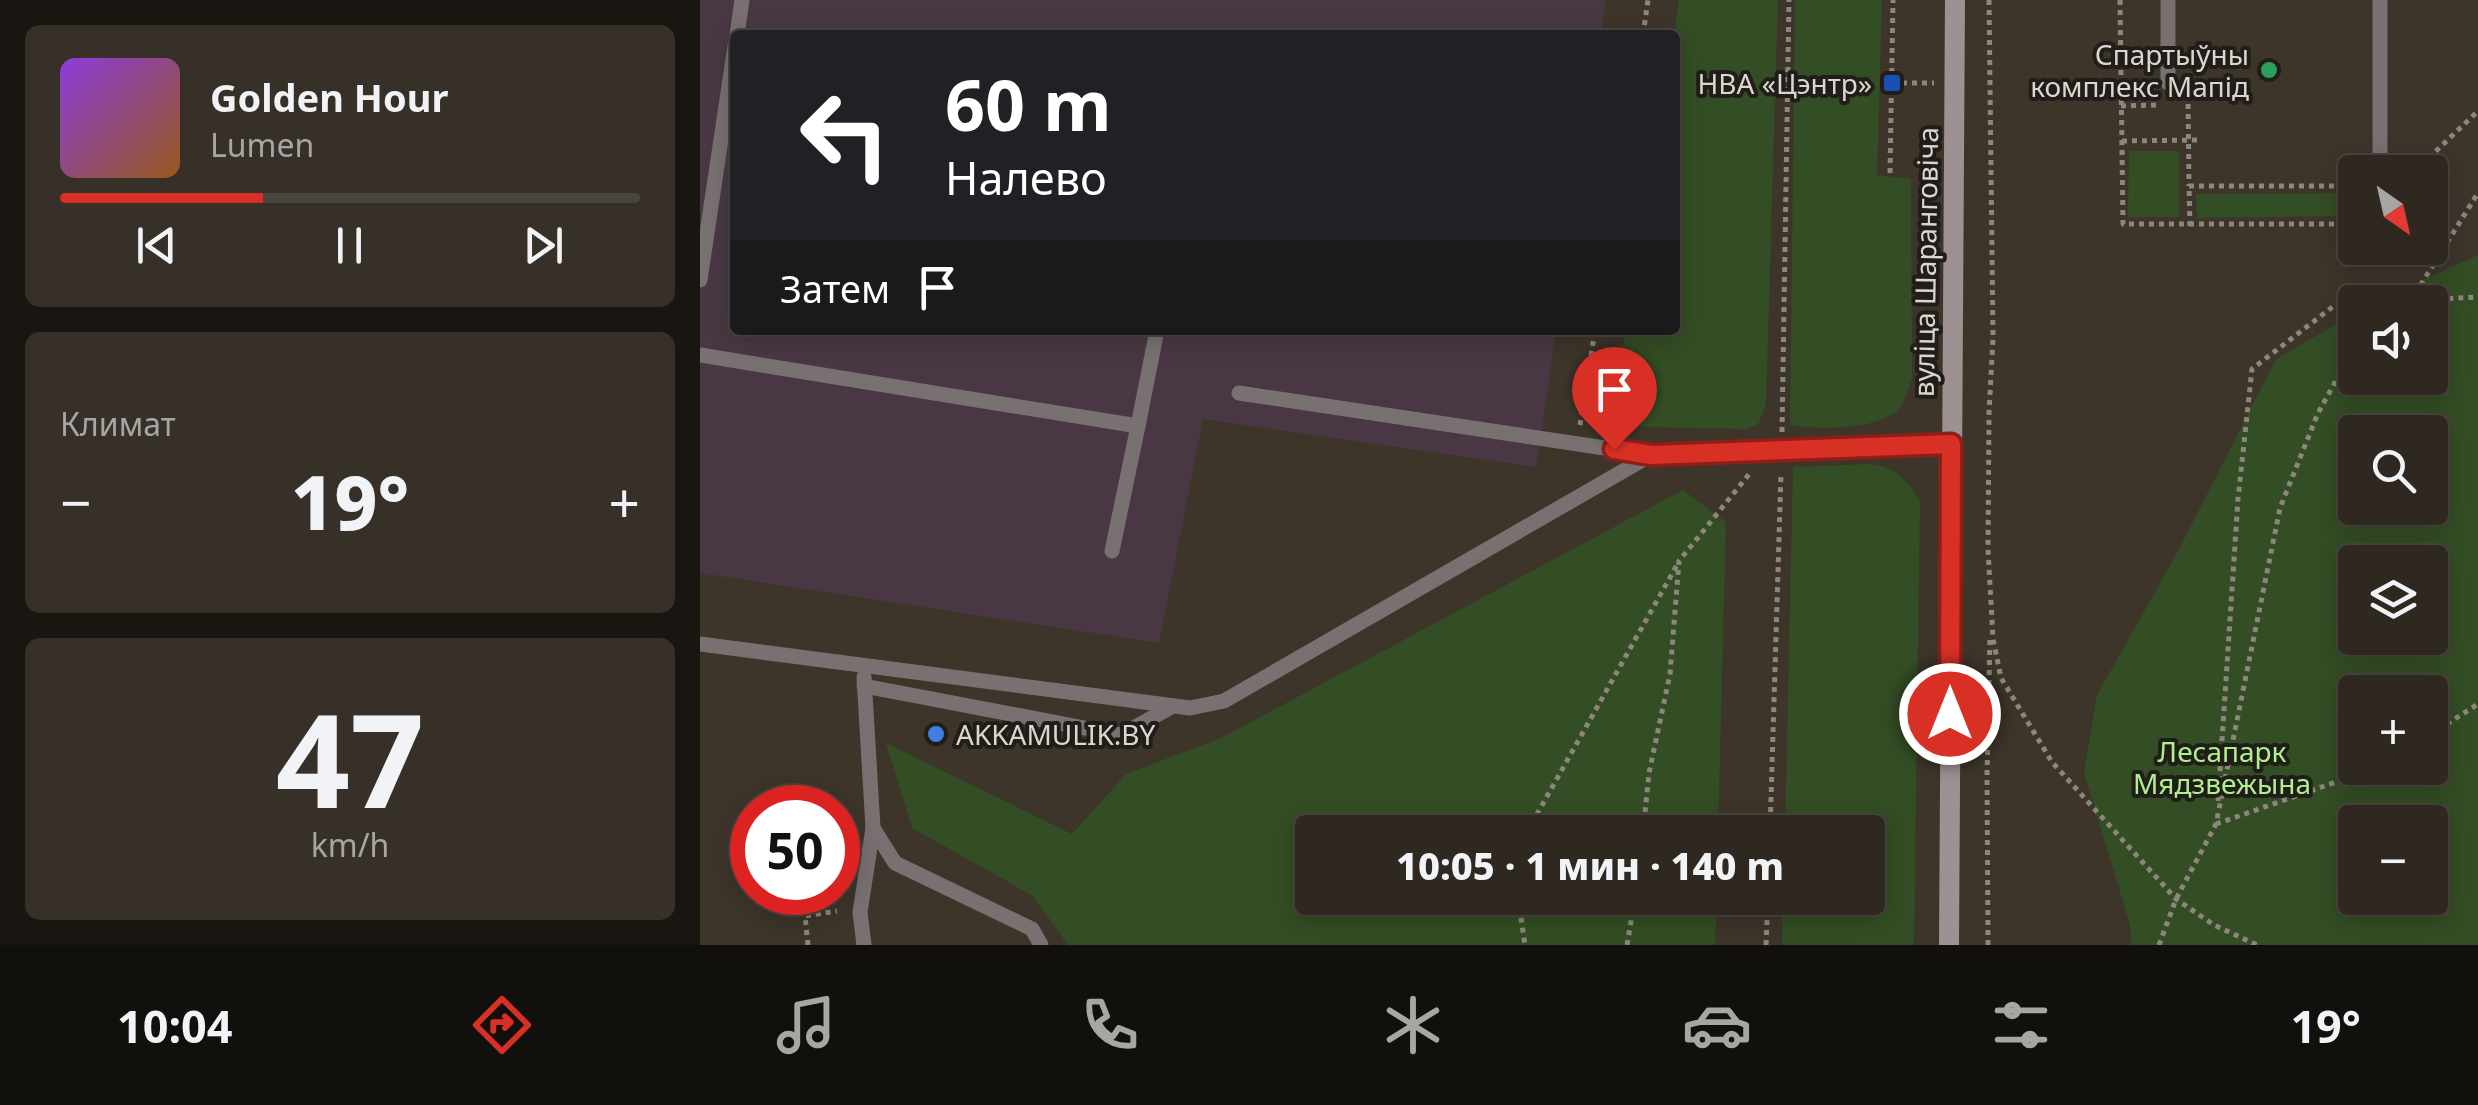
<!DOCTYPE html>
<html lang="ru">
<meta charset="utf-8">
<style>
body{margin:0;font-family:"Noto Sans",sans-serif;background:#363029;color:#f1f3f6;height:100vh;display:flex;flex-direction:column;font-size:38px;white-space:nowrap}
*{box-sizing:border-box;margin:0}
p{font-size:32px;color:#a7a6a5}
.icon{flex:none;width:55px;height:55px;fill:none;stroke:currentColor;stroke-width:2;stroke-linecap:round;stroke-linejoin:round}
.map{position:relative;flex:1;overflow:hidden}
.panel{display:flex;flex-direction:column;gap:25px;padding:25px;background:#191612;width:700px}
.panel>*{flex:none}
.hud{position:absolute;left:30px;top:30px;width:950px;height:305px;border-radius:10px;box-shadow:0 5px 25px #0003,0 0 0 2px #49443e;background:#202124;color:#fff;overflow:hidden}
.needle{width:65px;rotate:146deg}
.tools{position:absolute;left:1638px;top:155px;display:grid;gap:20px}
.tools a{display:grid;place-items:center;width:110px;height:110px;border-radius:10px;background:#2e2820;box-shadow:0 5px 25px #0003,0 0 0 2px #49443e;font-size:50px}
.speed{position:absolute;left:30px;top:785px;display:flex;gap:20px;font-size:50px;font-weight:700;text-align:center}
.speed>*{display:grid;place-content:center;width:130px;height:130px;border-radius:50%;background:#2e2820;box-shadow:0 5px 25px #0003,0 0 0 2px #49443e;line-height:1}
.speed .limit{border:15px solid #d22;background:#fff;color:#111}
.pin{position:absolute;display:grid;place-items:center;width:85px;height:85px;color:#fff;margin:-102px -42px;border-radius:50% 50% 50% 0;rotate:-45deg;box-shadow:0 0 10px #0007}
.pin .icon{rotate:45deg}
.me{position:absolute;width:110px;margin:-55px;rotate:0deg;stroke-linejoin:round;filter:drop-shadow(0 0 8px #0008)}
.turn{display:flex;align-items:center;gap:35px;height:210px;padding:0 50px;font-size:45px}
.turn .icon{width:130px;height:130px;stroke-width:2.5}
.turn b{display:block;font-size:70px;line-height:85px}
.then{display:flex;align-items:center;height:95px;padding:0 50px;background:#0003;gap:20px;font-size:38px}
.big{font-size:75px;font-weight:800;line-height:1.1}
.panel .tile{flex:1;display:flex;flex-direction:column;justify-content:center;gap:15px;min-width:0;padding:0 35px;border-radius:15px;background:#363029}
.panel .dial{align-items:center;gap:0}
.dial b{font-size:130px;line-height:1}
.song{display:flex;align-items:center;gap:30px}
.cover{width:120px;height:120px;border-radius:15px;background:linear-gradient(135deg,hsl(270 70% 55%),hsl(30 70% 35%))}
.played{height:10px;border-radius:5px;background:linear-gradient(90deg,#d93025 35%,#49443e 35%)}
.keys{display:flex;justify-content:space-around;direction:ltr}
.heat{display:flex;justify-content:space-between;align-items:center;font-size:55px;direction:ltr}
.trip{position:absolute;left:595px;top:815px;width:590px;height:100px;border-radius:10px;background:#2e2820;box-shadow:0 5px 25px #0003,0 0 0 2px #49443e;font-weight:800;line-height:100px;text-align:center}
.tabs{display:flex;height:160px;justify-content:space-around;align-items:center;background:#12100d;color:#a7a6a5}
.tabs .icon{width:70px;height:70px}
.tabs .selected{color:#d93025}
.tabs b{font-size:45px;color:#f1f3f6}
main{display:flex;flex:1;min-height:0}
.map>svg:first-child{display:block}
.industrial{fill:#493843}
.green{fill:#334d24;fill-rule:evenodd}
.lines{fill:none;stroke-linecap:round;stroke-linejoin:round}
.path{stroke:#8d867d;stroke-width:5;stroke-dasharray:5 5;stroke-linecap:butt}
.service{stroke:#797171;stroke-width:15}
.secondary{stroke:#9d9191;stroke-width:20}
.route-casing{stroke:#8d1f18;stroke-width:25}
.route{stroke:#d93025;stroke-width:18}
.leisure-dot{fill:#2e9e5b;stroke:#211d18;stroke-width:4}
.transit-dot{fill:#1a4fb4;stroke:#211d18;stroke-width:4}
.shop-dot{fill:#3f7fe0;stroke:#211d18;stroke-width:4}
.labels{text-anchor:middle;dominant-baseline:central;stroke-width:8;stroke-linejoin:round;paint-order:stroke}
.poi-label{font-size:28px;fill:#dbd6cf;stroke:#211d18;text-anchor:end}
.street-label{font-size:28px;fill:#dbd6cf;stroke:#211d18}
.park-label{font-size:28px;fill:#b0ef8d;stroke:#211d18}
</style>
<main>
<section class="panel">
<div class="tile">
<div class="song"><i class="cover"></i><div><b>Golden Hour</b><p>Lumen</p></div></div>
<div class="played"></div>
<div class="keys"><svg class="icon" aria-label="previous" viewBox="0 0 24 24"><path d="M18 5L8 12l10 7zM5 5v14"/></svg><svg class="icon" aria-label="pause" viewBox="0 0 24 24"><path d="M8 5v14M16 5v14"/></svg><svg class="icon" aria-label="next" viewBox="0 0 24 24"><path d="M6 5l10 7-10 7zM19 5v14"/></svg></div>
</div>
<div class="tile"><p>Климат</p>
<div class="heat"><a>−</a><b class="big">19°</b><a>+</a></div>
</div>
<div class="tile dial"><b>47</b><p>km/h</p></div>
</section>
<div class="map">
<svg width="1778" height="945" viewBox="0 0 1778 945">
<rect width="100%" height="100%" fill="#3d352a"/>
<polygon class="industrial" points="0,0 906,0 901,35 35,35 35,330 856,330 836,467 503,419 459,643 0,573"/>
<g class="green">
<path d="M979,0H1078L1066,404L1059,423L1048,429L941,427C908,390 918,376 926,330H975L974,35Z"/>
<path d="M1095,0H1182L1177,175L1211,179L1212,379C1208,388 1205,402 1199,409C1179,430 1116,430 1090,425Z"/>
<polygon points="1429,151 1479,151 1479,217 1428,217"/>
<polygon points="1655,193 1655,216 1497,218 1496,194"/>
<path d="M1778,255V945H1431L1430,925L1384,773L1397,695L1478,551L1576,359L1655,313V378H1730V302H1673ZM1655,432H1730V508H1655ZM1730,562V638H1655V562ZM1730,692V768H1655V692ZM1655,822H1730V898H1655Z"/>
<path d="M1170,464C1196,467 1207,480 1220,501L1214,945H1082L1083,898H1168V832H1085L1093,467Z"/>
<polygon points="983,490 1026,522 1018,832 612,832 612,898 1017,898 1015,945 368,945 333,896 212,828 186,743 372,834 426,774 521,738"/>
</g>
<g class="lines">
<g class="path">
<polyline points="1289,0 1293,338 1289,413 1288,549 1293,639 1301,678 1352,762 1476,899 1514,925 1557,945"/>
<polyline points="1420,0 1423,224 1655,224"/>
<polyline points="943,35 948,0"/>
<polyline points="1192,83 1234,83"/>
<polyline points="1488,94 1489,186"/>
<polyline points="1421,106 1460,105"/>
<polyline points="1422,141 1497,140"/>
<polyline points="1714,172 1778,111"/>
<polyline points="1190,173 1193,0"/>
<polyline points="1490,226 1489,186 1655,186"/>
<polyline points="1710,302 1778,193"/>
<polyline points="1729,302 1736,299 1778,297"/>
<polyline points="880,425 895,330"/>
<polyline points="1082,432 1089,0"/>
<polyline points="1730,735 1778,704"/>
<polyline points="1518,801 1538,499 1552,369 1635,305 1655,308"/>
<polyline points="1516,824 1676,768"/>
<polyline points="827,832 977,565"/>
<polyline points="943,832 949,773 970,674 979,561 1050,473"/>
<polyline points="1070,832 1081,473"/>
<polyline points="818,898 825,945"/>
<polyline points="108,945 105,916 137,911"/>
<polyline points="927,945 935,898"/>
<polyline points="1066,945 1068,898"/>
<polyline points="1288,945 1287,776 1290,637"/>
<polyline points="1459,945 1476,899 1516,824 1580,508 1618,413 1655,346"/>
</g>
<g class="service">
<polyline points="1680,0 1680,154"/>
<polyline points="37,35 42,0"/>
<polyline points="1468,83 1468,0"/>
<polyline points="0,280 35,46"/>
<polyline points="0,355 438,426 412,551"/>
<polyline points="539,393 951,455"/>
<polyline points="438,426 457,330"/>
<polyline points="0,644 490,708 524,701 951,455 1251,444"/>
<polyline points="164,677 173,828 160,912 164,945"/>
<polyline points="164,686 421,735 473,706"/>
<polyline points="173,828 195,863 332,929 341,945"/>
</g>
<polyline class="secondary" points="1249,945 1255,0"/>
</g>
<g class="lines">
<g class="route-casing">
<polyline id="route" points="914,449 951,455 1251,444 1250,714"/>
</g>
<use href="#route" class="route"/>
</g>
<circle class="leisure-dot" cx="1569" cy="70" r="10"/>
<rect class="transit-dot" x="1182" y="73" width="20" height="20" rx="5"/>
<circle class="shop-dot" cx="236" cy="734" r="10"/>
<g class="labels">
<g class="poi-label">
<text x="1549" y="54">Спартыўны<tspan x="1549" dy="32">комплекс Мапід</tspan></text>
<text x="1172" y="83">НВА «Цэнтр»</text>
<text x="256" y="734" text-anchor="start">AKKAMULIK.BY</text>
</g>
<g class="street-label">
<text transform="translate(1225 262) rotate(-89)">вуліца Шаранговіча</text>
</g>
<g class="park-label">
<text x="1522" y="751">Лесапарк<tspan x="1522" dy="32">Мядзвежына</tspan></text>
</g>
</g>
</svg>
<div class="tools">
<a><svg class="needle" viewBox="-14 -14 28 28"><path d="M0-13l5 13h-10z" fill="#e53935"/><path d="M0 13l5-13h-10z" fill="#a7a6a5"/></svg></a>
<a><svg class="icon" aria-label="sound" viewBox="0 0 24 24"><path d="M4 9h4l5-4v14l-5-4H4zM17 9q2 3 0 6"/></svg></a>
<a><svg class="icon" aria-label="search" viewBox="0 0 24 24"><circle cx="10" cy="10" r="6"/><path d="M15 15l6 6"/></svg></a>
<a><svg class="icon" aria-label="layers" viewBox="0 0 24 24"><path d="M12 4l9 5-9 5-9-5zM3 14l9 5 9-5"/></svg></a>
<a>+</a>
<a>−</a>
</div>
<div class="speed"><div class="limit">50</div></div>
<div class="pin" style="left:914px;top:449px;background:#d93025"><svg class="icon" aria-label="arrive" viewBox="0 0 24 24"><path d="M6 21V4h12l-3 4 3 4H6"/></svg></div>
<svg class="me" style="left:1250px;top:714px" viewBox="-20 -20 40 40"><circle r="17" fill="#d93025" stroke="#fff" stroke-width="3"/><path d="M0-11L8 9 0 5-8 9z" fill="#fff"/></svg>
<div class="trip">10:05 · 1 мин · 140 m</div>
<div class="hud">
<div class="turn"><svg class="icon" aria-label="left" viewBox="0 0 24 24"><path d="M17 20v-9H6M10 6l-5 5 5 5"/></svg><div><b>60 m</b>Налево</div></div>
<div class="then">Затем<svg class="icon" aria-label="arrive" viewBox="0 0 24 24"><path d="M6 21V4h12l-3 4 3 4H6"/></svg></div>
</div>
</div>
</main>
<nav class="tabs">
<b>10:04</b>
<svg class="icon selected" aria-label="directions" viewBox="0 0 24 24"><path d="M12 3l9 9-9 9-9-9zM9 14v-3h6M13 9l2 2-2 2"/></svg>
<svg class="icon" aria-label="music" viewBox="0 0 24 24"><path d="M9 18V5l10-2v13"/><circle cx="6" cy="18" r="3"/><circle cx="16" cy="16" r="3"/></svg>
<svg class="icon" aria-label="phone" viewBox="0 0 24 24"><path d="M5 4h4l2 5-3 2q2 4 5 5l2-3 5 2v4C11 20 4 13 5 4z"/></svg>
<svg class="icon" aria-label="climate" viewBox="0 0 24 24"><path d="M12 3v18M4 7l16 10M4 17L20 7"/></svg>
<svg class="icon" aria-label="car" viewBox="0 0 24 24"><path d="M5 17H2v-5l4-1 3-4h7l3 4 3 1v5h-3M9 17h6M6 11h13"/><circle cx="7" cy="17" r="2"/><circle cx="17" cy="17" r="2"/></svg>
<svg class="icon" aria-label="filters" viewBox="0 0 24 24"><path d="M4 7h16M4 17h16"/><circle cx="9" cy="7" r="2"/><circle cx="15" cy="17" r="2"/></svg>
<b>19°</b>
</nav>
